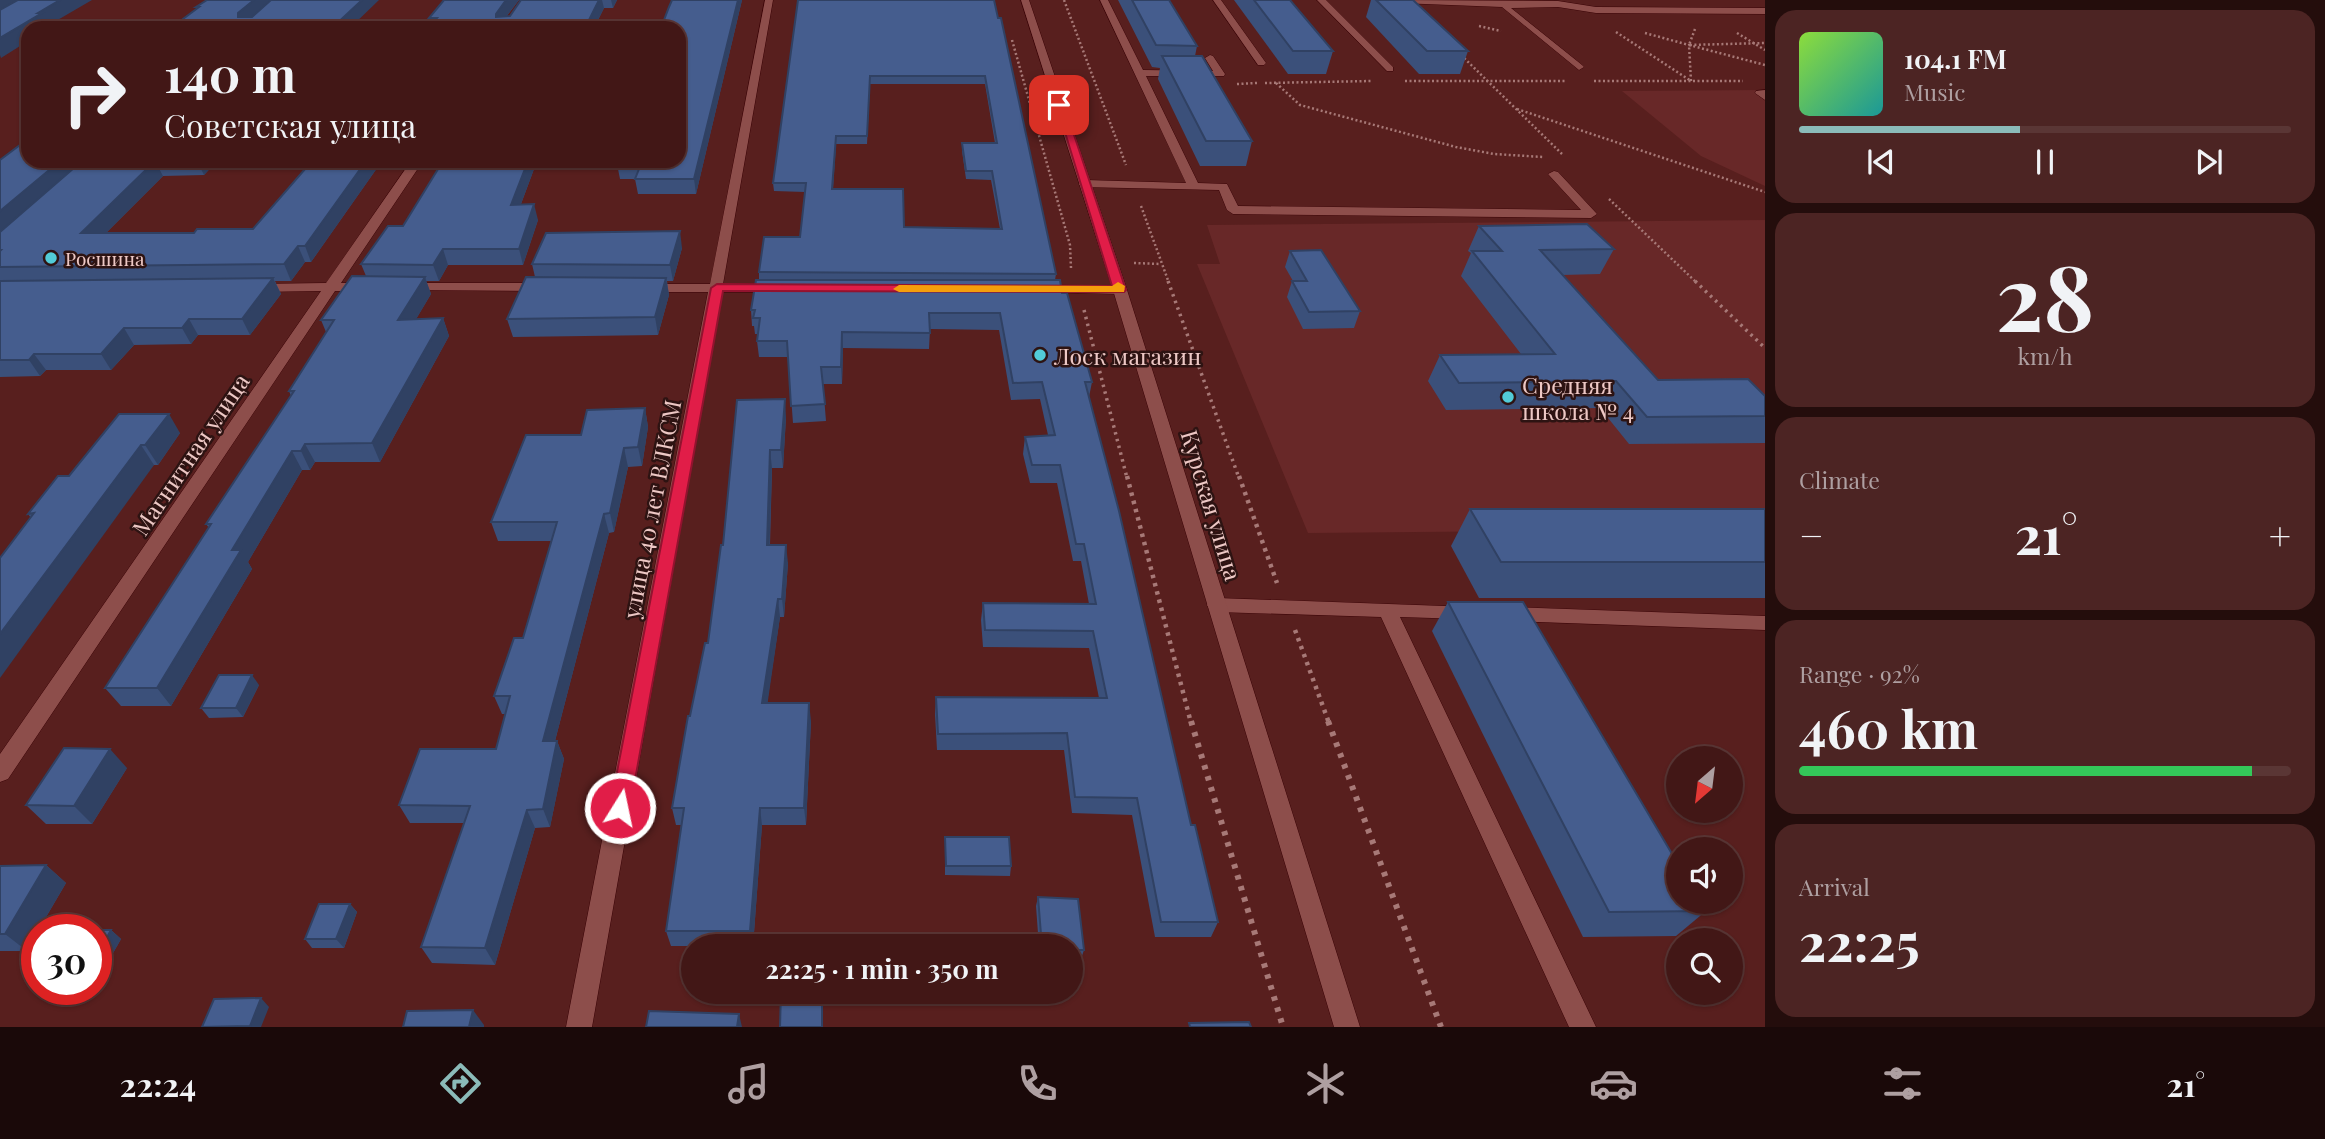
<!DOCTYPE html>
<meta charset="utf-8">
<style>
body{margin:0;font-family:"Playfair Display",serif;background:#4c2423;color:#f1f3f6;height:100vh;display:flex;flex-direction:column;font-size:26px;white-space:nowrap}
*{box-sizing:border-box;margin:0}
p{font-size:23px;color:#ae9fa1}
.icon{flex:none;width:38px;height:38px;fill:none;stroke:currentColor;stroke-width:2;stroke-linecap:round;stroke-linejoin:round}
.map{position:relative;flex:1;overflow:hidden}
.sheet{display:flex;flex-direction:column;gap:10px;padding:10px;background:#240d0c;width:560px}
.sheet>*{flex:none}
.guide{position:absolute;left:21px;top:21px;width:665px;height:147px;border-radius:21px;box-shadow:0 2px 5px #0004,0 0 0 2px #5a3635;background:#421716;color:#f1f3f6;overflow:hidden}
.needle{width:46px;rotate:208deg}
.buttons{position:absolute;left:1666px;top:746px;display:grid;gap:14px}
.buttons a{display:grid;place-items:center;width:77px;height:77px;border-radius:50%;background:#421716;box-shadow:0 2px 5px #0004,0 0 0 2px #5a3635;font-size:35px}
.speed{position:absolute;left:21px;top:914px;display:flex;gap:14px;font-size:35px;font-weight:700;text-align:center}
.speed>*{display:grid;place-content:center;width:91px;height:91px;border-radius:50%;background:#421716;box-shadow:0 2px 5px #0004,0 0 0 2px #5a3635;line-height:1}
.speed .limit{border:10px solid #d22;background:#fff;color:#111}
.pin{position:absolute;display:grid;place-items:center;width:60px;height:60px;color:#fff;margin:-30px;border-radius:14px;box-shadow:0 4px 10px #0006}
.me{position:absolute;width:77px;margin:-38px;rotate:10deg;stroke-linejoin:round;filter:drop-shadow(0 0 5px #0008)}
.turn{display:flex;align-items:center;gap:24px;height:147px;padding:0 28px;font-size:32px}
.turn .icon{width:91px;height:91px;stroke-width:2.5}
.turn b{display:block;font-size:49px;line-height:60px}
.big{font-size:52px;font-weight:700;line-height:1.1}
.sheet .tile{flex:1;display:flex;flex-direction:column;justify-content:center;gap:10px;min-width:0;padding:0 24px;border-radius:21px;background:#4c2423}
.sheet .dial{align-items:center;gap:0}
.dial b{font-size:91px;line-height:1}
.song{display:flex;align-items:center;gap:21px}
.cover{width:84px;height:84px;border-radius:10px;background:linear-gradient(135deg,hsl(90 70% 55%),hsl(180 70% 35%))}
.played{height:7px;border-radius:4px;background:linear-gradient(90deg,#8bbbb9 45%,#5a3635 45%)}
.keys{display:flex;justify-content:space-around;direction:ltr}
.heat{display:flex;justify-content:space-between;align-items:center;font-size:38px;direction:ltr}
.charge{height:10px;border-radius:5px;background:linear-gradient(90deg,#34c759 92%,#5a3635 0)}
.trip{position:absolute;left:681px;top:934px;width:402px;height:70px;border-radius:35px;background:#421716;box-shadow:0 2px 5px #0004,0 0 0 2px #5a3635;font-weight:700;line-height:70px;text-align:center}
.menu{display:flex;height:112px;justify-content:space-around;align-items:center;background:#1a0909;color:#ae9fa1}
.menu .icon{width:49px;height:49px}
.menu .current{color:#8bbbb9}
.menu b{font-size:32px;color:#f1f3f6}
main{display:flex;flex:1;min-height:0}
.map>svg:first-child{display:block}
.built{fill:#682828}
.lines{fill:none;stroke-linecap:round;stroke-linejoin:round}
.lane-casing{stroke:#3a0306;stroke-width:1}
.street-casing{stroke:#3a0306;stroke-width:1}
.secondary-casing{stroke:#3a0306;stroke-width:1}
.path-far3{stroke:#a77977;stroke-width:2.5;stroke-dasharray:2 2.5;stroke-linecap:butt}
.path-far2{stroke:#a77977;stroke-width:3.5;stroke-dasharray:2.5 4.5;stroke-linecap:butt}
.path-far1{stroke:#a77977;stroke-width:4.5;stroke-dasharray:3.5 5;stroke-linecap:butt}
.path{stroke:#a77977;stroke-width:6;stroke-dasharray:4.5 7;stroke-linecap:butt}
.lane{fill:#8d4e4b;fill-rule:evenodd}
.street{fill:#8d4e4b;fill-rule:evenodd}
.secondary{fill:#8d4e4b;fill-rule:evenodd}
.wall{fill:#3b507a;fill-rule:evenodd}
.shaded-wall{fill:#304163}
.building{fill:#455d8e;stroke:#304163;stroke-width:2;fill-rule:evenodd}
.route{fill:#e11d48;stroke:#92132f;stroke-width:2}
.slow{fill:#f59e0b}
.poi-dot{fill:#52cbd7;stroke:#2d1312;stroke-width:2.5}
.labels{text-anchor:middle;dominant-baseline:central;stroke-width:5;stroke-linejoin:round;paint-order:stroke}
.far-poi-label{font-size:19px;fill:#edc8c5;stroke:#2d1312;text-anchor:start}
.poi-label{font-size:23px;fill:#edc8c5;stroke:#2d1312;text-anchor:start}
.street-label{font-size:23px;fill:#edc8c5;stroke:#2d1312}
</style>
<main>
<div class="map">
<svg width="1765" height="1027" viewBox="0 0 1765 1027">
<rect width="100%" height="100%" fill="#581f1e"/>
<g class="built">
<polygon points="1765,90 1765,186 1701,156 1622,91"/>
<polygon points="1765,220 1765,529 1308,533 1197,264 1220,264 1207,225"/>
</g>
<g class="lines">
<g class="lane-casing">
<g id="lane">
<polygon points="1100,0 1108,0 1143,70 1213,71 1205,58 1210,55 1213,56 1225,74 1224,76 1146,76 1198,183 1227,184 1238,206 1581,210 1548,174 1554,171 1558,172 1597,214 1591,218 1233,214 1227,210 1219,190 1081,187 1079,184 1085,180 1186,183"/>
<polygon points="1213,0 1221,0 1266,63 1264,65 1258,65"/>
<polygon points="1317,0 1326,0 1393,67 1393,71 1387,71"/>
<polygon points="1395,0 1558,1 1596,7 1765,8 1765,14 1596,13 1558,7 1511,8 1582,65 1584,67 1579,70 1502,7 1399,3"/>
<polygon points="1765,90 1765,100 1755,93 1756,91"/>
<polygon points="1217,598 1472,607 1475,612 1472,617 1465,619 1400,617 1596,1027 1569,1027 1381,617 1217,612 1210,610 1207,605 1210,600"/>
<polygon points="1507,607 1765,616 1765,630 1507,621 1500,619 1497,614 1500,609"/>
</g>
</g>
<g class="street-casing">
<g id="street">
<polygon points="765,0 773,0 723,284 777,284 784,288 777,292 722,292 592,1027 566,1027 708,292 644,292 637,288 644,284 710,284"/>
<polygon points="411,161 423,161 341,283 367,283 374,287 367,291 335,291 8,779 0,782 0,754 321,291 255,292 248,288 255,284 326,283"/>
<polygon points="406,283 542,283 549,287 542,291 401,290 399,287"/>
<polygon points="1039,285 1120,286 1127,290 1120,294 1034,292 1032,289"/>
</g>
</g>
<g class="secondary-casing">
<polygon id="secondary" points="1021,0 1029,0 1127,290 1360,1027 1334,1027 1113,290"/>
</g>
<g class="path-far3">
<polyline points="1064,0 1126,165"/>
<polyline points="1479,26 1501,31"/>
<polyline points="1695,29 1689,45 1765,43"/>
<polyline points="1616,32 1691,81"/>
<polyline points="1645,33 1689,45"/>
<polyline points="1737,33 1765,50"/>
<polyline points="1012,40 1070,245 1071,268"/>
<polyline points="1461,55 1562,154"/>
<polyline points="1405,81 1565,81"/>
<polyline points="1594,81 1743,81"/>
<polyline points="1691,81 1689,45 1765,65"/>
<polyline points="1265,83 1372,81"/>
<polyline points="1276,83 1300,105 1456,147 1494,154 1543,157"/>
<polyline points="1237,84 1257,83"/>
<polyline points="1517,109 1765,192"/>
<polyline points="1609,199 1697,283"/>
<polyline points="1141,206 1169,283"/>
<polyline points="1134,263 1161,264"/>
</g>
<g class="path-far2">
<polyline points="1168,281 1239,478"/>
<polyline points="1695,281 1765,348"/>
<polyline points="1084,310 1127,478"/>
</g>
<g class="path-far1">
<polyline points="1127,476 1191,723"/>
<polyline points="1239,476 1277,583"/>
<polyline points="1295,630 1329,723"/>
</g>
<g class="path">
<polyline points="1191,721 1283,1027"/>
<polyline points="1328,721 1441,1027"/>
</g>
<use href="#lane" class="lane"/>
<use href="#street" class="street"/>
<use href="#secondary" class="secondary"/>
</g>
<g class="wall">
<polygon points="444,0 519,0 506,17 510,16 521,0 617,0 613,8 604,8 594,28 431,28 429,18"/>
<polygon points="672,0 742,0 696,194 638,194 635,179 620,179 617,164"/>
<path d="M798,0H994L1056,274L1055,280L1062,293L1092,382L1089,397L1191,825L1218,922L1211,937H1155L1132,815L1072,813L1064,750H937L935,714L936,697L1099,698L1089,648L983,647L981,620L983,603L1089,604L1081,561H1073L1057,483H1030L1023,454L1025,437L1048,435L1040,399L1011,400L999,330L930,329L929,349L843,348L842,384H823L826,421L793,423L788,357H759L757,341L758,334H755L754,326H752L751,310L759,280V272L800,237L805,192L774,191L773,183ZM870,84H985L995,143H962V151L966,179L991,180L1000,229L904,227L833,189L836,144H867Z"/>
<polygon points="1118,0 1169,0 1197,46 1195,56 1252,141 1246,166 1200,166 1158,79 1160,68 1152,67"/>
<polygon points="1234,0 1290,0 1333,51 1326,74 1288,74"/>
<polygon points="1371,0 1413,0 1468,51 1460,74 1419,74 1366,17"/>
<polygon points="0,160 217,161 204,175 163,176 106,233 194,233 253,229 312,161 382,161 311,262 305,262 291,281 275,281 281,294 250,335 198,335 191,344 134,345 111,370 46,370 40,376 0,377"/>
<polygon points="537,161 521,204 538,220 523,265 448,265 439,281 426,281 431,294 416,319 443,318 449,336 380,462 315,462 310,470 302,470 248,562 252,569 171,706 121,706 105,688 209,528 206,524 291,396 289,391 326,332 321,320 366,276 361,264 403,226"/>
<polygon points="1479,226 1614,249 1600,274 1562,275 1658,380 1765,396 1765,443 1629,444 1600,408 1446,410 1428,381 1440,355 1521,354 1461,276 1471,253 1468,251"/>
<polygon points="682,248 673,281 667,281 669,295 658,335 513,337 507,319 535,277 532,264"/>
<polygon points="1290,251 1360,311 1354,328 1303,329 1287,297 1292,281 1293,281 1285,267"/>
<polygon points="645,408 648,427 642,466 628,467 614,532 609,533 555,741 557,741 564,759 550,827 535,828 495,965 432,963 421,947 464,823 410,823 399,805 496,749 505,714 502,714 494,696 523,638 551,541 498,541 491,522 581,435"/>
<polygon points="119,414 180,433 158,465 154,465 31,518 28,514 69,476"/>
<polygon points="786,417 783,468 772,468 770,545 788,563 784,617 780,617 767,703 811,721 806,825 762,825 753,946 671,946 666,931 681,825 676,825 672,808 690,716 708,643 723,545"/>
<polygon points="1470,509 1765,509 1765,598 1479,598 1451,546"/>
<polygon points="1448,602 1706,911 1676,936 1583,937 1432,631"/>
<polygon points="259,685 243,717 209,718 201,708"/>
<polygon points="127,768 92,824 46,824 26,805"/>
<polygon points="945,837 1011,866 1010,876 945,875"/>
<polygon points="46,865 66,883 39,929 37,929 27,951 0,951 0,866"/>
<polygon points="1038,897 1084,950 1081,959 1071,959 1071,947 1039,947 1036,906"/>
<polygon points="350,904 357,912 344,948 312,948 305,939"/>
<polygon points="96,930 111,930 121,939 104,969 96,969"/>
</g>
<g class="shaded-wall">
<polygon points="0,0 29,0 0,17"/>
<polygon points="60,0 92,0 49,25 50,27 49,28 28,28 28,41 1,58 0,55 0,38 38,13"/>
<polygon points="254,0 275,0 243,28 238,17 238,13"/>
<polygon points="362,0 379,0 350,28 332,28"/>
<polygon points="506,0 519,0 499,26 496,14"/>
<polygon points="599,0 602,0 604,8 594,28 585,28"/>
<polygon points="611,0 617,0 613,8"/>
<polygon points="738,0 742,0 696,194 694,179"/>
<polygon points="836,136 836,144 832,198 832,189"/>
<polygon points="60,161 86,161 0,236 0,211"/>
<polygon points="155,161 163,176 90,249 81,233"/>
<polygon points="197,161 217,161 204,175"/>
<polygon points="366,161 382,161 311,262 305,246"/>
<polygon points="528,161 537,161 515,220 511,205"/>
<polygon points="534,204 538,220 523,265 519,249"/>
<polygon points="680,231 682,248 673,281 670,265"/>
<polygon points="298,246 305,262 291,281 284,264"/>
<polygon points="443,249 448,265 439,281 433,265"/>
<polygon points="425,277 431,294 405,338 398,320"/>
<polygon points="273,278 281,294 250,335 242,319"/>
<polygon points="666,278 669,295 658,335 655,317"/>
<polygon points="443,318 449,336 380,462 372,443"/>
<polygon points="189,319 198,335 191,344 182,328"/>
<polygon points="124,328 134,345 111,370 101,354"/>
<polygon points="842,332 843,348 842,384 841,367"/>
<polygon points="34,354 46,370 40,376 29,360"/>
<polygon points="785,399 786,417 783,468 781,450"/>
<polygon points="645,408 648,427 642,466 638,447"/>
<polygon points="169,414 180,433 158,465 145,445"/>
<polygon points="305,444 315,462 310,470 301,451"/>
<polygon points="141,445 154,465 0,678 0,634"/>
<polygon points="624,448 628,467 614,532 610,513"/>
<polygon points="770,450 772,468 769,563 767,545"/>
<polygon points="292,451 302,470 248,562 252,569 171,706 157,688 232,550"/>
<polygon points="604,514 609,533 550,760 543,741"/>
<polygon points="786,545 788,563 784,617 782,599"/>
<polygon points="778,599 780,617 765,721 762,703"/>
<polygon points="252,675 259,685 243,717 236,708"/>
<polygon points="809,703 811,721 806,825 804,808"/>
<polygon points="557,741 564,759 550,827 543,809"/>
<polygon points="110,749 127,768 92,824 74,806"/>
<polygon points="760,808 762,825 753,946 750,931"/>
<polygon points="527,810 535,828 495,965 485,948"/>
<polygon points="46,865 66,883 39,929 37,929 37,934 27,951 5,934"/>
<polygon points="350,904 357,912 344,948 336,939"/>
<polygon points="111,930 121,939 104,969 96,963 96,957"/>
<polygon points="261,998 269,1007 261,1027 250,1027 250,1026"/>
<polygon points="473,1010 484,1025 484,1027 469,1027"/>
<polygon points="739,1014 742,1027 737,1027"/>
</g>
<g class="building">
<polygon points="18,0 60,0 38,13 42,13 0,38 0,10"/>
<polygon points="207,0 254,0 238,13 238,17 252,17 271,0 362,0 332,28 171,28 199,7 196,7"/>
<polygon points="444,0 506,0 496,14 496,17 510,16 521,0 599,0 585,28 437,28 439,25 431,25 437,18 429,18"/>
<polygon points="672,0 738,0 694,179 635,179 641,164 617,164 618,161 679,161 679,28 661,28 669,7"/>
<path d="M798,0H994L998,18H1001L1056,274L759,272L764,237H800L806,183H773ZM870,76H985L997,143H962L966,171H992L1002,229L904,227L903,189H832L836,136H867Z"/>
<polygon points="1132,0 1169,0 1197,46 1156,45"/>
<polygon points="1254,0 1290,0 1333,51 1293,51"/>
<polygon points="1376,0 1413,0 1468,51 1427,51"/>
<polygon points="1162,56 1202,56 1252,141 1206,141"/>
<polygon points="28,139 28,161 60,161 0,211 0,160"/>
<polygon points="82,161 155,161 81,233 194,233 197,229 253,229 312,161 366,161 305,246 298,246 284,264 0,267 0,251 1,250 0,250 0,232"/>
<polygon points="443,161 528,161 511,205 534,204 519,249 443,249 433,265 361,264 388,226 403,226"/>
<polygon points="1587,224 1614,249 1540,250 1658,380 1748,379 1765,396 1765,416 1647,417 1616,381 1459,383 1440,355 1555,354 1472,251 1502,251 1479,226"/>
<polygon points="680,231 670,265 532,264 546,233"/>
<polygon points="1321,250 1360,311 1309,312 1292,281 1307,281 1290,251"/>
<polygon points="352,276 425,277 398,320 443,318 372,443 305,444 301,451 292,451 232,550 241,550 157,688 105,688 211,524 206,524 294,391 289,391 334,320 321,320"/>
<polygon points="526,277 666,278 655,317 507,319"/>
<polygon points="273,278 242,319 189,319 182,328 124,328 101,354 34,354 29,360 0,360 0,281"/>
<polygon points="756,280 1060,280 1062,293 1067,293 1092,382 1085,382 1119,511 1191,825 1195,825 1218,922 1161,922 1137,798 1075,797 1067,733 938,734 936,697 1107,698 1093,631 985,630 983,603 1096,604 1084,544 1076,544 1060,465 1032,465 1025,437 1055,435 1042,382 1013,383 1000,313 929,313 930,333 842,332 841,367 821,367 825,404 791,406 787,341 757,341 760,318 753,318 755,310 751,310"/>
<polygon points="785,399 781,450 770,450 767,545 786,545 782,599 778,599 762,703 809,703 804,808 760,808 750,931 666,931 684,808 672,808 688,716 690,716 705,643 708,643 721,545 723,545 737,400"/>
<polygon points="645,408 638,447 624,448 610,513 604,514 543,741 557,741 543,809 527,810 485,948 421,947 470,806 399,805 420,749 496,749 510,696 494,696 514,638 523,638 557,522 491,522 526,435 581,435 587,410"/>
<polygon points="119,414 169,414 145,445 141,445 0,634 0,558 34,513 28,514 58,476 69,476"/>
<polygon points="1470,509 1765,509 1765,562 1501,562"/>
<polygon points="1448,602 1523,602 1678,864 1678,901 1700,901 1706,911 1609,912"/>
<polygon points="219,675 252,675 236,708 201,708"/>
<polygon points="64,748 110,749 74,806 26,805"/>
<polygon points="945,837 1009,837 1011,866 946,866"/>
<polygon points="46,865 5,934 0,934 0,866"/>
<polygon points="1038,897 1078,899 1084,950 1071,950 1071,947 1042,947"/>
<polygon points="319,904 350,904 336,939 305,939"/>
<polygon points="96,930 111,930 96,957"/>
<polygon points="781,992 822,992 822,1027 780,1027"/>
<polygon points="261,998 250,1026 202,1027 214,999"/>
<polygon points="473,1010 469,1027 403,1027 407,1011"/>
<polygon points="649,1011 739,1014 737,1027 646,1027"/>
<polygon points="1249,1022 1251,1027 1190,1027 1189,1023"/>
</g>
<polygon class="route" points="1056,103 1064,105 1126,290 1124,292 723,291 630,808 627,814 620,817 613,814 610,808 711,288 717,284 1112,286"/>
<polygon class="slow" points="1118,282 1125,286 1124,292 899,292 893,289 899,285 1112,286"/>
<g class="poi-dot">
<circle cx="51" cy="258" r="7"/>
<circle cx="1040" cy="355" r="7"/>
<circle cx="1508" cy="397" r="7"/>
</g>
<g class="labels">
<g class="far-poi-label">
<text x="65" y="258">Росшина</text>
</g>
<g class="poi-label">
<text x="1054" y="355">Лоск магазин</text>
<text x="1522" y="384">Средняя<tspan x="1522" dy="26">школа № 4</tspan></text>
</g>
<g class="street-label">
<text transform="translate(190 454) rotate(-56)">Магнитная улица</text>
<text transform="translate(1212 505) rotate(73)">Курская улица</text>
<text transform="translate(651 509) rotate(-79)">улица 40 лет ВЛКСМ</text>
</g>
</g>
</svg>
<div class="buttons">
<a><svg class="needle" viewBox="-14 -14 28 28"><path d="M0-13l5 13h-10z" fill="#e53935"/><path d="M0 13l5-13h-10z" fill="#ae9fa1"/></svg></a>
<a><svg class="icon" aria-label="sound" viewBox="0 0 24 24"><path d="M4 9h4l5-4v14l-5-4H4zM17 9q2 3 0 6"/></svg></a>
<a><svg class="icon" aria-label="search" viewBox="0 0 24 24"><circle cx="10" cy="10" r="6"/><path d="M15 15l6 6"/></svg></a>
</div>
<div class="speed"><div class="limit">30</div></div>
<div class="pin" style="left:1059px;top:105px;background:#d93025"><svg class="icon" aria-label="arrive" viewBox="0 0 24 24"><path d="M6 21V4h12l-3 4 3 4H6"/></svg></div>
<svg class="me" style="left:620px;top:808px" viewBox="-20 -20 40 40"><circle r="17" fill="#e11d48" stroke="#fff" stroke-width="3"/><path d="M0-11L8 9 0 5-8 9z" fill="#fff"/></svg>
<div class="trip">22:25 · 1 min · 350 m</div>
<div class="guide">
<div class="turn"><svg class="icon" aria-label="right" viewBox="0 0 24 24"><path d="M7 20v-9h11M14 6l5 5-5 5"/></svg><div><b>140 m</b>Советская улица</div></div>
</div>
</div>
<section class="sheet">
<div class="tile">
<div class="song"><i class="cover"></i><div><b>104.1 FM</b><p>Music</p></div></div>
<div class="played"></div>
<div class="keys"><svg class="icon" aria-label="previous" viewBox="0 0 24 24"><path d="M18 5L8 12l10 7zM5 5v14"/></svg><svg class="icon" aria-label="pause" viewBox="0 0 24 24"><path d="M8 5v14M16 5v14"/></svg><svg class="icon" aria-label="next" viewBox="0 0 24 24"><path d="M6 5l10 7-10 7zM19 5v14"/></svg></div>
</div>
<div class="tile dial"><b>28</b><p>km/h</p></div>
<div class="tile"><p>Climate</p>
<div class="heat"><a>−</a><b class="big">21°</b><a>+</a></div>
</div>
<div class="tile"><p>Range · 92%</p><b class="big">460 km</b><div class="charge"></div></div>
<div class="tile"><p>Arrival</p><b class="big">22:25</b></div>
</section>
</main>
<nav class="menu">
<b>22:24</b>
<svg class="icon current" aria-label="directions" viewBox="0 0 24 24"><path d="M12 3l9 9-9 9-9-9zM9 14v-3h6M13 9l2 2-2 2"/></svg>
<svg class="icon" aria-label="music" viewBox="0 0 24 24"><path d="M9 18V5l10-2v13"/><circle cx="6" cy="18" r="3"/><circle cx="16" cy="16" r="3"/></svg>
<svg class="icon" aria-label="phone" viewBox="0 0 24 24"><path d="M5 4h4l2 5-3 2q2 4 5 5l2-3 5 2v4C11 20 4 13 5 4z"/></svg>
<svg class="icon" aria-label="climate" viewBox="0 0 24 24"><path d="M12 3v18M4 7l16 10M4 17L20 7"/></svg>
<svg class="icon" aria-label="car" viewBox="0 0 24 24"><path d="M5 17H2v-5l4-1 3-4h7l3 4 3 1v5h-3M9 17h6M6 11h13"/><circle cx="7" cy="17" r="2"/><circle cx="17" cy="17" r="2"/></svg>
<svg class="icon" aria-label="filters" viewBox="0 0 24 24"><path d="M4 7h16M4 17h16"/><circle cx="9" cy="7" r="2"/><circle cx="15" cy="17" r="2"/></svg>
<b>21°</b>
</nav>
